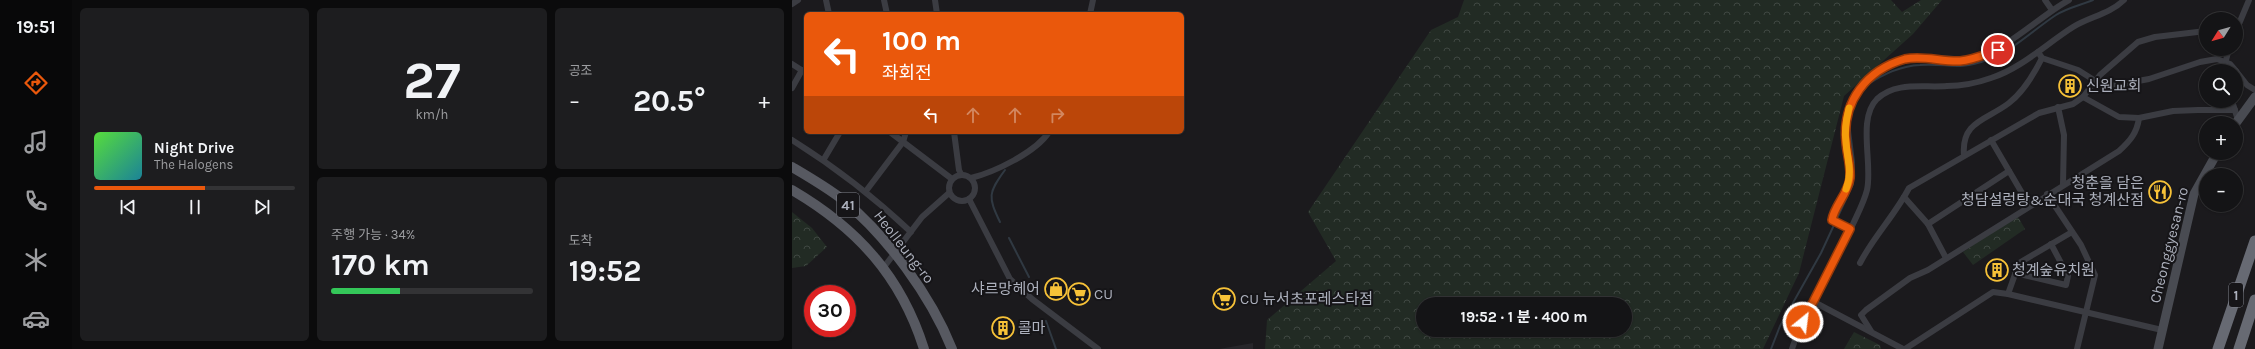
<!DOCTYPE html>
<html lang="ko">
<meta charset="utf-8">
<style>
body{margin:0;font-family:Karla,"Noto Sans KR",sans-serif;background:#1d1d1f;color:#f1f3f6;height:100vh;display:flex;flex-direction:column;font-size:15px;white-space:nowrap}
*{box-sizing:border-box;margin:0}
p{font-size:13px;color:#9d9ea1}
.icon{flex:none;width:22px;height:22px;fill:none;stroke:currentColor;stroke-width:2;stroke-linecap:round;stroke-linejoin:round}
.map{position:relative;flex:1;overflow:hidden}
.sheet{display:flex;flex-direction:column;gap:8px;padding:8px;background:#0b0b0c;width:720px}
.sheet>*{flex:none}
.top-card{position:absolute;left:12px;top:12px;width:380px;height:122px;border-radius:6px;box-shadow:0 1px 3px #0004,0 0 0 1px #333335;background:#ea580c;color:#fff;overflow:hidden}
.needle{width:26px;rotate:233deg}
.tools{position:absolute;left:1407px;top:12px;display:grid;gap:8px}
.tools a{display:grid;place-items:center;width:44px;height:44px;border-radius:50%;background:#141416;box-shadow:0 1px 3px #0004,0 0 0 1px #333335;font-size:20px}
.speed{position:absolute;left:12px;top:285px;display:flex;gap:8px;font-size:20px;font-weight:700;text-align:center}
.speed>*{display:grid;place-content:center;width:52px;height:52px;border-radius:50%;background:#141416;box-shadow:0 1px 3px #0004,0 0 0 1px #333335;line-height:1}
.speed .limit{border:6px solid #d22;background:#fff;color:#111}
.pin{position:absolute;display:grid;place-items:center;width:34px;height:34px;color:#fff;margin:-17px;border:2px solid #fff;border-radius:50%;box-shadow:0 1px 4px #0007}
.me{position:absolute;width:44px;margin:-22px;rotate:29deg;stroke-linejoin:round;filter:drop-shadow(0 0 3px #0008)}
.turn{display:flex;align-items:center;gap:14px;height:84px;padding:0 12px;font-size:18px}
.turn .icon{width:52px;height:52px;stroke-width:2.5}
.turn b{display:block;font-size:28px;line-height:34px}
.lanes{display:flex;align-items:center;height:38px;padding:0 12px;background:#0003;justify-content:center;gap:20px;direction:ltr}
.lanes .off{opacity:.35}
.big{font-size:30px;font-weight:700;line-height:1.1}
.sheet .widget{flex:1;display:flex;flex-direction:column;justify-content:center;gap:6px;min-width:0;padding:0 14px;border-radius:6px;background:#1d1d1f}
.sheet .dial{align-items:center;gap:0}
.dial b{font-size:52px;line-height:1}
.song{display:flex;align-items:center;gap:12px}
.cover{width:48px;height:48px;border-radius:6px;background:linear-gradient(135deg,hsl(110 70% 55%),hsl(190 70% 35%))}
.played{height:4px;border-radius:2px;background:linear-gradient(90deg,#ea580c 55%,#333335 55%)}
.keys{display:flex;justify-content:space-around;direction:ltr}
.heat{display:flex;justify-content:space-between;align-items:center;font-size:22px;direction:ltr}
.charge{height:6px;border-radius:3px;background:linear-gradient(90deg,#34c759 34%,#333335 0)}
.sheet .tiles{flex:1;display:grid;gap:8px;grid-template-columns:repeat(3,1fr)}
.widget:first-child{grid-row:span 2}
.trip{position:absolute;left:624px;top:297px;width:216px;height:40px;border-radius:20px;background:#141416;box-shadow:0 1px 3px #0004,0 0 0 1px #333335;font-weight:700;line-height:40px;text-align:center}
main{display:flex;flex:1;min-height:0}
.dock{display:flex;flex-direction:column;width:72px;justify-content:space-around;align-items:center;background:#080809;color:#9d9ea1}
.dock .icon{width:28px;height:28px}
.dock .current{color:#ea580c}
.dock b{font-size:18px;color:#f1f3f6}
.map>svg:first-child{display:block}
.built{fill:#27262a}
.forest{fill:url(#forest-crowns);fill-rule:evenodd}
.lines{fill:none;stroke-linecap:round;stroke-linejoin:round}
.stream{stroke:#303942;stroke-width:2}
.street{stroke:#3b3c42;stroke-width:6}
.secondary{stroke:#494b52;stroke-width:9}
.primary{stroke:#575961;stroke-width:10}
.highway{stroke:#676a73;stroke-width:11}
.route-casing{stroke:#983908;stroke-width:10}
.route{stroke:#ea580c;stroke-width:7}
.slow{stroke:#f59e0b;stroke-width:7}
.labels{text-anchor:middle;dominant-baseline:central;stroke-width:4;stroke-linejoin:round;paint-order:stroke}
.shield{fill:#161518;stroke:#80828c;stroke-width:1}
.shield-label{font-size:14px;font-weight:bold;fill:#adb1bd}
.poi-label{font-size:15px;fill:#adb1bd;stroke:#161518;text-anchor:start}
.street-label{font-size:15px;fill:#adb1bd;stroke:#161518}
</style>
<main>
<nav class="dock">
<b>19:51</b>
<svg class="icon current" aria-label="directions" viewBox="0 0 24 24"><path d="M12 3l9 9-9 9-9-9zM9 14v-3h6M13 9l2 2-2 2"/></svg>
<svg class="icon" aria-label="music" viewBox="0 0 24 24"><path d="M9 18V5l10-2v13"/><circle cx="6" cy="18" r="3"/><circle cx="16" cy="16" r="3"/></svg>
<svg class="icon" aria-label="phone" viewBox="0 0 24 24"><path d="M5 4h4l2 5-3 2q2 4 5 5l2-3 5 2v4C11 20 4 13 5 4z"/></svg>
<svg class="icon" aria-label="climate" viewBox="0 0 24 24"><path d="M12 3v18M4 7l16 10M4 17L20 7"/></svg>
<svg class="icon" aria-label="car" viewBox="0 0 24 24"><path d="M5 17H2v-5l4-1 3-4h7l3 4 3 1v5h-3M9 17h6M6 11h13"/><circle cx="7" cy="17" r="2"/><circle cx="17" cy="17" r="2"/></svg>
</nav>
<section class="sheet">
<div class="tiles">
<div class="widget">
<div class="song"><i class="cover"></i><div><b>Night Drive</b><p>The Halogens</p></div></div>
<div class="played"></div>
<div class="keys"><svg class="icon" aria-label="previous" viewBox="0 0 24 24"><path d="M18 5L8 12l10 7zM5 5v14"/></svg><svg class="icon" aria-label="pause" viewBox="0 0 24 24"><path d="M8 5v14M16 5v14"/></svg><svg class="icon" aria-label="next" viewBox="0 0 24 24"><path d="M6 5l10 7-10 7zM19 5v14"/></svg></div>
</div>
<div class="widget dial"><b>27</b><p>km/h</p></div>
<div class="widget"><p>공조</p>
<div class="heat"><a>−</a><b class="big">20.5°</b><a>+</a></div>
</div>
<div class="widget"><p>주행 가능 · 34%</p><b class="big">170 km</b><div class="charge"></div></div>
<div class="widget"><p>도착</p><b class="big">19:52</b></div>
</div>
</section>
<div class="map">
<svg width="1463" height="349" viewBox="0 0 1463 349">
<defs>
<pattern id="forest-crowns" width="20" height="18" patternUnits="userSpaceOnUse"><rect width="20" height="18" fill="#222b24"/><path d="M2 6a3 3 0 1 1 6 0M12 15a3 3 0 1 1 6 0" fill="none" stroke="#3f4742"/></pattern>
</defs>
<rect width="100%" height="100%" fill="#1b1a1d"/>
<polygon class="built" points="461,343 461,349 427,349"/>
<g class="forest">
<path d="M672,0H1099L1110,12L1129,0H1150L1121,34L1052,96L1007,273L971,349H473L475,320L544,261L516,212L639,30L666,17ZM631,304H833V330H631Z"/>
<polygon points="0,212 20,228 35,247 14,266 0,268"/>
<polygon points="1225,215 1233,229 1181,265 1171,252"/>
<polygon points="1062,332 1088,345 1089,349 1052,349"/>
</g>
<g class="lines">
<g class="stream">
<path d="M1075,85C1091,74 1108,66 1128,65C1155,63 1166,71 1195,60C1221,51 1241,30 1264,15C1275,8 1289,5 1301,0"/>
<path d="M208,222C196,197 196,193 213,170"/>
<polyline points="217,238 237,277"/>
<polyline points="254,321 264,349"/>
<polyline points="979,349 988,326 1029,253 1061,184 1062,162 1057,123"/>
</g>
<g class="street">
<polyline points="34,0 37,14"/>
<polyline points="92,0 95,14"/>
<polyline points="143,0 145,14"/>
<polyline points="1253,0 1260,10"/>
<polyline points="0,4 6,0"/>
<polyline points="298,14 301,0"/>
<polyline points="1444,31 1457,0"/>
<polyline points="1246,52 1250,58 1286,70 1313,87 1357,79 1408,62 1425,59 1438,64 1444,71"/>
<polyline points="0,64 14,73"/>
<polyline points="1431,71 1437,49"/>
<polyline points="1444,71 1455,85 1463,90"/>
<polyline points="0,88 10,70"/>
<polyline points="1291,97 1327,117 1347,118 1381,111 1406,110 1443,110"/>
<polyline points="1440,101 1446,120"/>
<polyline points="1266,107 1272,135 1271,184"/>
<polyline points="98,132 160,179"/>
<polyline points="162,132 167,170 169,174"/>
<path d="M0,140C43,167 82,197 119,232"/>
<polyline points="1199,140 1237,205"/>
<path d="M1172,155C1169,121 1195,120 1217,103C1231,92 1242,74 1250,58"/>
<polyline points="32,159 48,132"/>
<circle cx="170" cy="188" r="13"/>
<path d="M179,178C203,172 244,152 257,132"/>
<polyline points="74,191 111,142 114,132"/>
<polyline points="1255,194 1289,245 1303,275 1285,349"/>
<polyline points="1112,197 1136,224 1154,258"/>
<polyline points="177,199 218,279 240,299 306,349"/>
<polyline points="1136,224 1217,171"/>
<path d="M1058,229L1040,220C1042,206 1056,194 1058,179C1059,166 1055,155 1054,143C1050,102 1074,71 1113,60C1137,53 1163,64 1188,56C1219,46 1248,16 1277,0"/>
<path d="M1068,263C1082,236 1103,215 1117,188L1247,113L1281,104L1291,97L1308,75L1346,42L1363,37L1414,31"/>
<polyline points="92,267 130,217 157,193"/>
<polyline points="1223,273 1274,285 1276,276 1259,244"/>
<polyline points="1216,294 1227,263 1280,232"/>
<polyline points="1022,302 1111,349"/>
<path d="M1079,331L1069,315L1074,310L1118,278L1136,270L1327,151C1338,141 1345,133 1347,118"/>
<path d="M1000,349C1013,308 1042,265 1061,224C1066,213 1072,202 1075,190C1081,164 1065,119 1085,99C1104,81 1132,88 1155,86C1170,86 1185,83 1199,78C1230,68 1254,44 1281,27C1297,17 1318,14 1332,0"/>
<polyline points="1113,349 1201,292 1216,294 1370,330"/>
</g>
<g class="secondary">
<polyline points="1444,123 1463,97"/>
<polyline points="1366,349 1402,194 1425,153"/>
</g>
<g class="primary">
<path d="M0,167C17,177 36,188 51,200C95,236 139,296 160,349"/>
<path d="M0,190C65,228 109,276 132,349"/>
</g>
<g class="highway">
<polyline points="1426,349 1463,241"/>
<polyline points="1447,349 1463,300"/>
</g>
</g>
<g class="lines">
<g class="route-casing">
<path id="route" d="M1011,322L1058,229L1040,220C1042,206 1056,194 1058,178C1059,166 1055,155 1054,142C1050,102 1074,70 1113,59C1131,55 1150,62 1168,61C1181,60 1194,54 1206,50"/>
</g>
<use href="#route" class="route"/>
<path class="slow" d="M1054,189C1061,172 1055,159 1054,142C1052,130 1054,120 1057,108"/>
</g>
<defs>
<g id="building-ring" transform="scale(1.15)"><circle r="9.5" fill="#161518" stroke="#f7c238" stroke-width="1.5"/><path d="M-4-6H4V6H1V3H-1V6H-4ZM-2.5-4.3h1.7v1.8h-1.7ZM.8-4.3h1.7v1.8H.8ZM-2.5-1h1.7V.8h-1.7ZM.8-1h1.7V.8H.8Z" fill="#f7c238"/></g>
<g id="restaurant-ring" transform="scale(1.15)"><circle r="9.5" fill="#161518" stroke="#f7c238" stroke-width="1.5"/><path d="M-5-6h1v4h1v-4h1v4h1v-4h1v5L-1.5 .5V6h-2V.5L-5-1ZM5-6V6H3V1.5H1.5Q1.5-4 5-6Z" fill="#f7c238"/></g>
<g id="shop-ring" transform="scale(1.15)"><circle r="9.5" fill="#161518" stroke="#f7c238" stroke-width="1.5"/><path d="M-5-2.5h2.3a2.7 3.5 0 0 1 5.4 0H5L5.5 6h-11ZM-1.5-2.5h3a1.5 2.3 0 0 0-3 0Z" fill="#f7c238"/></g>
<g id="supermarket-ring" transform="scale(1.15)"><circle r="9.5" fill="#161518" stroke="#f7c238" stroke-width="1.5"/><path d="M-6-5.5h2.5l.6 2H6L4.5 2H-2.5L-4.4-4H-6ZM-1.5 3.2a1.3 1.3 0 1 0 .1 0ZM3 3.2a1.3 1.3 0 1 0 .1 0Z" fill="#f7c238"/></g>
</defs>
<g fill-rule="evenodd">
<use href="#building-ring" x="1278" y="86"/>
<use href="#restaurant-ring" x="1368" y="192"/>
<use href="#building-ring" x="1205" y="270"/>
<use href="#shop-ring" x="264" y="289"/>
<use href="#supermarket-ring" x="287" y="294"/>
<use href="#supermarket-ring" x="432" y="299"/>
<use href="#building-ring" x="211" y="328"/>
</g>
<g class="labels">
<g class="shield">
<rect x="45" y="193" width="22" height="24" rx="3"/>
<rect x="1437" y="283" width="14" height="24" rx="3"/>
</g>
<g class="shield-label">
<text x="56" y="205">41</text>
<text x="1444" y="295">1</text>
</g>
<g class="poi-label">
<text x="1294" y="86">신원교회</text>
<text x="1352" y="183" text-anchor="end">청춘을 담은<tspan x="1352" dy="17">청담설렁탕&amp;순대국 청계산점</tspan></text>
<text x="1220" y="270">청계숲유치원</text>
<text x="248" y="289" text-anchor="end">샤르망헤어</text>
<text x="302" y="294">CU</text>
<text x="448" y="299">CU 뉴서초포레스타점</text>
<text x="226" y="328">콜마</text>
</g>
<g class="street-label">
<text transform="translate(1377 245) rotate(-76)">Cheonggyesan-ro</text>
<text transform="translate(112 247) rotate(52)">Heolleung-ro</text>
</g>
</g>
</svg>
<div class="tools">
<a><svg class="needle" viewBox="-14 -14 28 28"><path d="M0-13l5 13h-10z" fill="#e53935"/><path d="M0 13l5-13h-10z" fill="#9d9ea1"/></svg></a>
<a><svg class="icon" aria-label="search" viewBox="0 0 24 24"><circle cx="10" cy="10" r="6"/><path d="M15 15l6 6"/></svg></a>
<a>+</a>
<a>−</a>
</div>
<div class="speed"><div class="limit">30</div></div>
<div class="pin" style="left:1206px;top:50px;background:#d93025"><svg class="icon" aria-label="arrive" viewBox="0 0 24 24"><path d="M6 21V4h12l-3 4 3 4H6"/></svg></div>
<svg class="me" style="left:1011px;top:322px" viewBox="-20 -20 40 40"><circle r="17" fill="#ea580c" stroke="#fff" stroke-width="3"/><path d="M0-11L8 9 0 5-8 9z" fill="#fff"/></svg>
<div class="trip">19:52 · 1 분 · 400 m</div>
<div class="top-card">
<div class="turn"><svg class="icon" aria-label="left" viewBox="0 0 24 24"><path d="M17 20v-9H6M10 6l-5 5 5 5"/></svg><div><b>100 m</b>좌회전</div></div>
<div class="lanes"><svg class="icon" aria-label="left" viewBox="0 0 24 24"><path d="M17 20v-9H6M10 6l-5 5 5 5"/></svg><svg class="icon off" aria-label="ahead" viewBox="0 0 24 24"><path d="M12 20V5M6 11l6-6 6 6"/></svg><svg class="icon off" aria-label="ahead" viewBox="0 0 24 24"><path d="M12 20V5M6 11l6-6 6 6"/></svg><svg class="icon off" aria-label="right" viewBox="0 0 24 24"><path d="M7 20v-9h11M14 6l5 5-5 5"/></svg></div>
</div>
</div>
</main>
